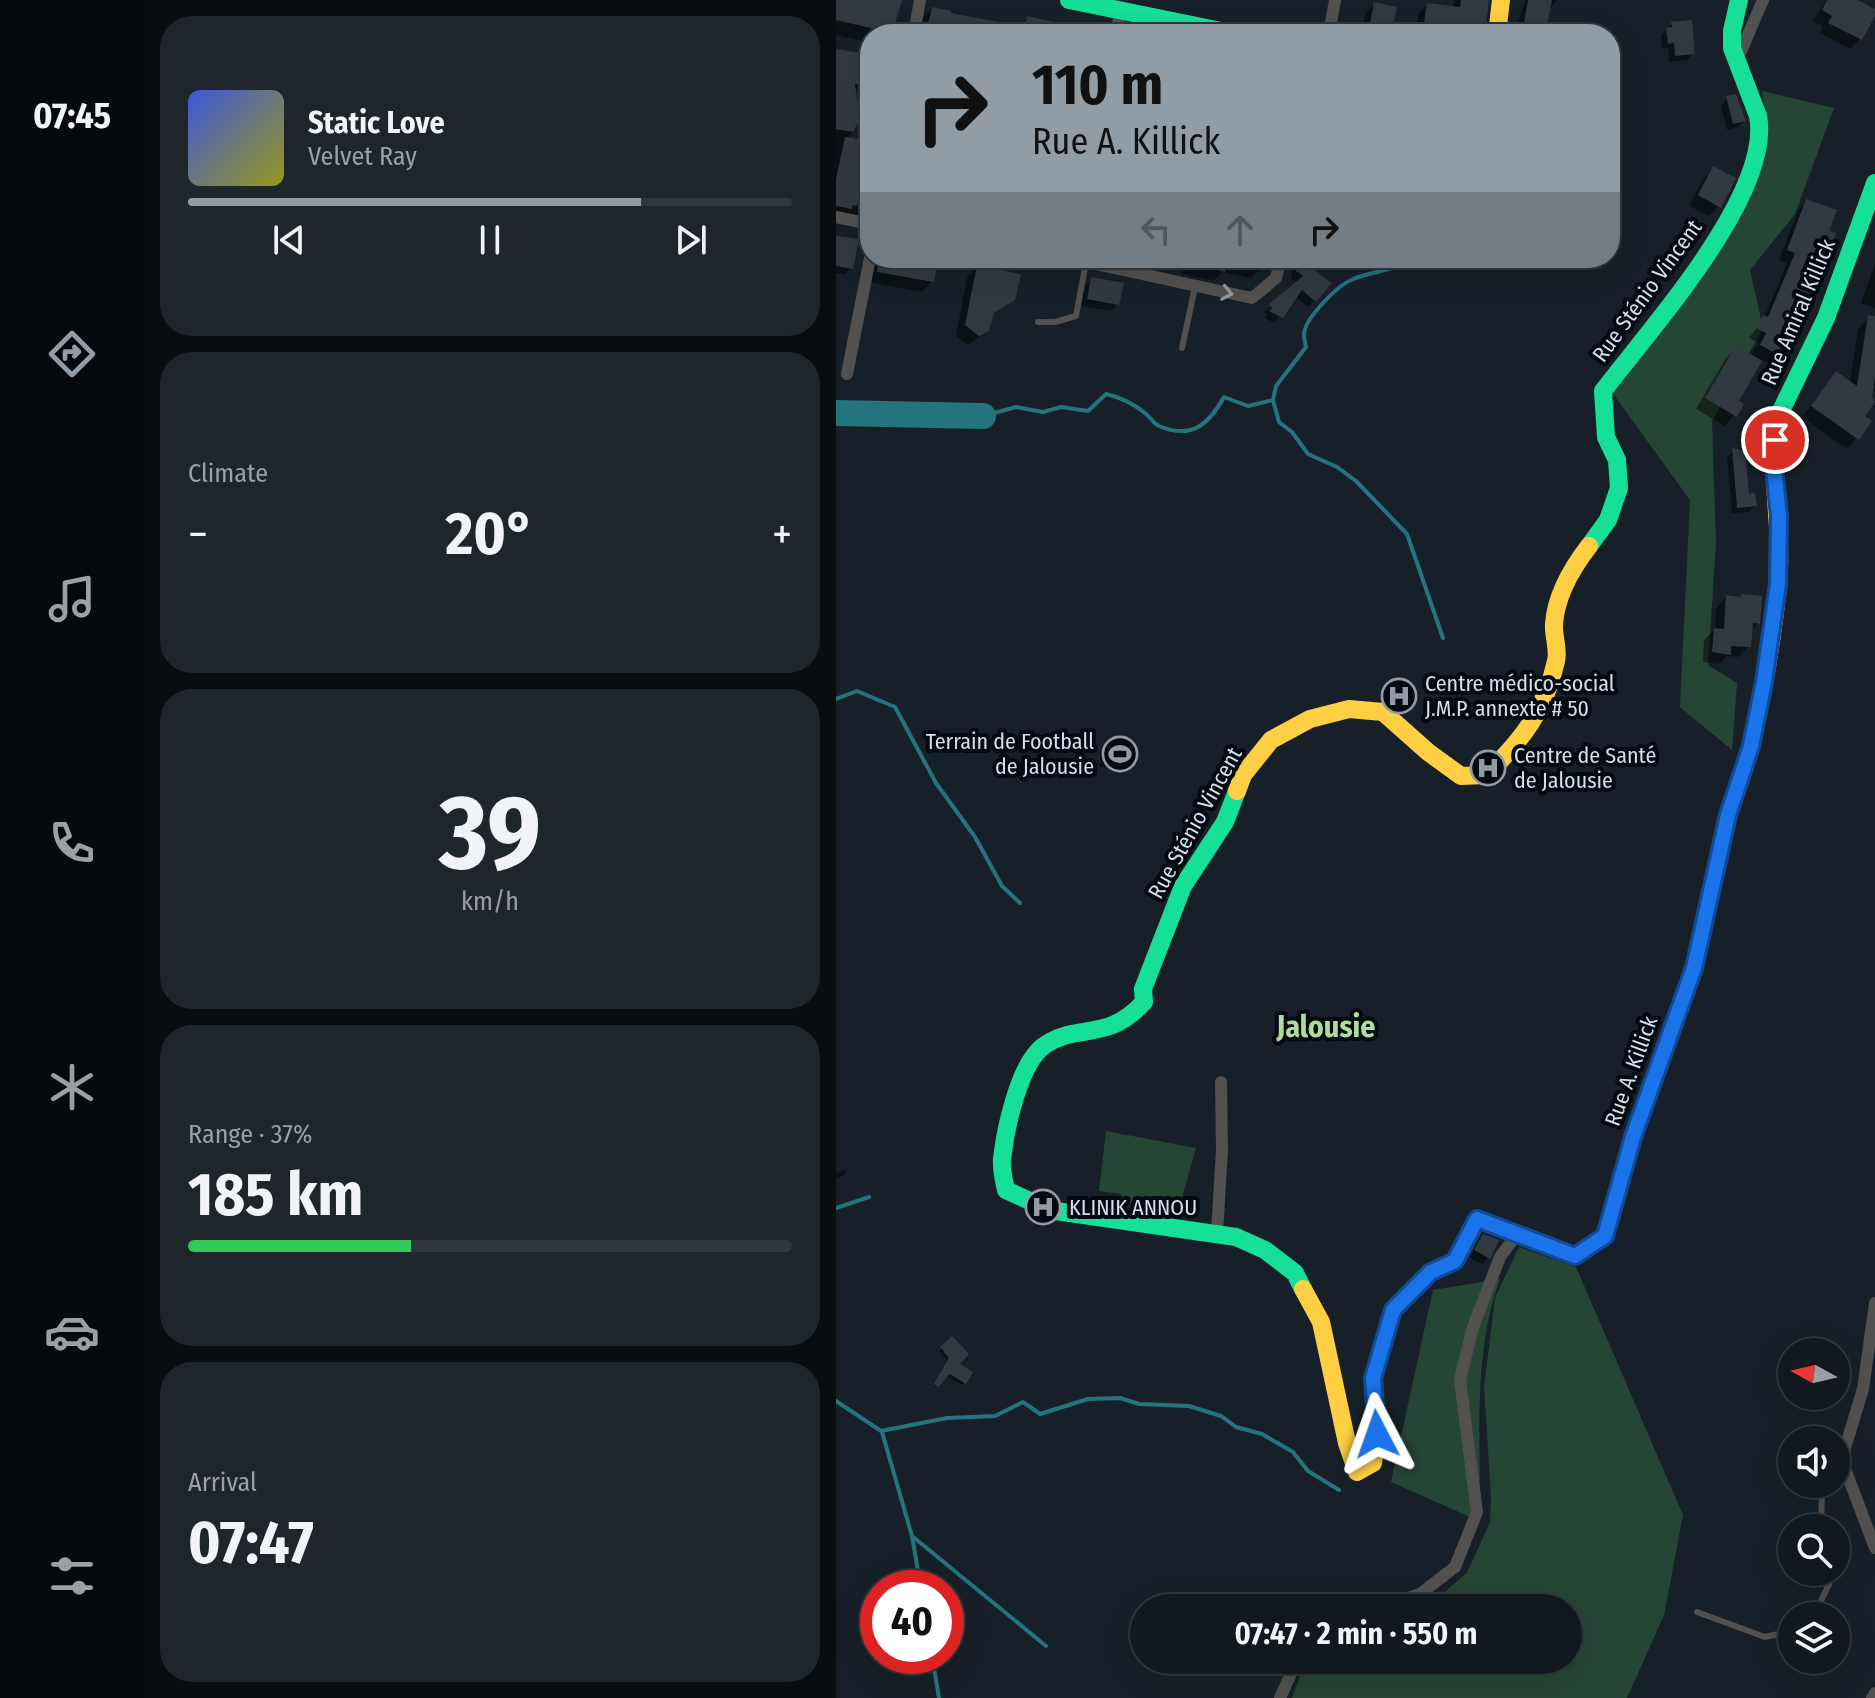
<!DOCTYPE html>
<meta charset="utf-8">
<style>
body{margin:0;font-family:"Fira Sans Condensed",sans-serif;background:#1e252b;color:#f1f3f6;height:100vh;display:flex;flex-direction:column;font-size:30px;white-space:nowrap}
*{box-sizing:border-box;margin:0}
p{font-size:26px;color:#9ca0a4}
.icon{flex:none;width:44px;height:44px;fill:none;stroke:currentColor;stroke-width:2;stroke-linecap:round;stroke-linejoin:round}
.map{position:relative;flex:1;overflow:hidden}
.panel{display:flex;flex-direction:column;gap:16px;padding:16px;background:#090d10;width:692px}
.panel>*{flex:none}
.top-card{position:absolute;left:24px;top:24px;width:760px;height:244px;border-radius:32px;box-shadow:0 8px 32px #0002,0 0 0 2px #30373c;background:#929ca5;color:#111;overflow:hidden}
.needle{width:52px;rotate:278deg}
.fabs{position:absolute;left:942px;top:1338px;display:grid;gap:16px}
.fabs a{display:grid;place-items:center;width:72px;height:72px;border-radius:50%;background:#11181e;box-shadow:0 8px 32px #0002,0 0 0 2px #30373c;font-size:40px}
.speed{position:absolute;left:24px;top:1570px;display:flex;gap:16px;font-size:40px;font-weight:700;text-align:center}
.speed>*{display:grid;place-content:center;width:104px;height:104px;border-radius:50%;background:#11181e;box-shadow:0 8px 32px #0002,0 0 0 2px #30373c;line-height:1}
.speed .limit{border:12px solid #d22;background:#fff;color:#111}
.pin{position:absolute;display:grid;place-items:center;width:68px;height:68px;color:#fff;margin:-34px;border:4px solid #fff;border-radius:50%;box-shadow:0 2px 8px #0007}
.me{position:absolute;width:88px;margin:-44px;rotate:356deg;stroke-linejoin:round;filter:drop-shadow(0 0 6px #0008)}
.turn{display:flex;align-items:center;gap:28px;height:168px;padding:0 40px;font-size:36px}
.turn .icon{width:104px;height:104px;stroke-width:2.5}
.turn b{display:block;font-size:56px;line-height:68px}
.lanes{display:flex;align-items:center;height:76px;padding:0 40px;background:#0003;justify-content:center;gap:40px;direction:ltr}
.lanes .off{opacity:.35}
.big{font-size:60px;font-weight:700;line-height:1.1}
.panel .card{flex:1;display:flex;flex-direction:column;justify-content:center;gap:12px;min-width:0;padding:0 28px;border-radius:32px;background:#1e252b}
.panel .dial{align-items:center;gap:0}
.dial b{font-size:104px;line-height:1}
.song{display:flex;align-items:center;gap:24px}
.cover{width:96px;height:96px;border-radius:12px;background:linear-gradient(135deg,hsl(230 70% 55%),hsl(60 70% 35%))}
.played{height:8px;border-radius:4px;background:linear-gradient(90deg,#929ca5 75%,#30373c 75%)}
.keys{display:flex;justify-content:space-around;direction:ltr}
.heat{display:flex;justify-content:space-between;align-items:center;font-size:44px;direction:ltr}
.charge{height:12px;border-radius:6px;background:linear-gradient(90deg,#34c759 37%,#30373c 0)}
.trip{position:absolute;left:294px;top:1594px;width:452px;height:80px;border-radius:40px;background:#11181e;box-shadow:0 8px 32px #0002,0 0 0 2px #30373c;font-weight:700;line-height:80px;text-align:center}
main{display:flex;flex:1;min-height:0}
.tabs{display:flex;flex-direction:column;width:144px;justify-content:space-around;align-items:center;background:#070a0c;color:#9ca0a4}
.tabs .icon{width:56px;height:56px}
.tabs .on{color:#929ca5}
.tabs b{font-size:36px;color:#f1f3f6}
.map>svg:first-child{display:block}
.green{fill:#264635}
.shadow{fill:#0007}
.lines{fill:none;stroke-linecap:round;stroke-linejoin:round}
.stream{stroke:#24747d;stroke-width:4}
.river{stroke:#24747d;stroke-width:26}
.building{fill:#323a41}
.lane{stroke:#525150;stroke-width:6}
.street{stroke:#525150;stroke-width:12}
.fast{stroke:#16e098;stroke-width:18}
.slow{stroke:#ffcf43;stroke-width:18}
.oneway{stroke:#93989c}
.route-casing{stroke:#114b97;stroke-width:20}
.route{stroke:#1a73e8;stroke-width:14}
.labels{text-anchor:middle;dominant-baseline:central;stroke-width:8;stroke-linejoin:round;paint-order:stroke}
.street-label{font-size:22px;fill:#d4dfe9;stroke:#040a11}
.poi-label{font-size:22px;fill:#d4dfe9;stroke:#040a11;text-anchor:start}
.district-label{font-size:30px;font-weight:bold;fill:#addc9c;stroke:#040a11}
</style>
<main>
<nav class="tabs">
<b>07:45</b>
<svg class="icon on" aria-label="directions" viewBox="0 0 24 24"><path d="M12 3l9 9-9 9-9-9zM9 14v-3h6M13 9l2 2-2 2"/></svg>
<svg class="icon" aria-label="music" viewBox="0 0 24 24"><path d="M9 18V5l10-2v13"/><circle cx="6" cy="18" r="3"/><circle cx="16" cy="16" r="3"/></svg>
<svg class="icon" aria-label="phone" viewBox="0 0 24 24"><path d="M5 4h4l2 5-3 2q2 4 5 5l2-3 5 2v4C11 20 4 13 5 4z"/></svg>
<svg class="icon" aria-label="climate" viewBox="0 0 24 24"><path d="M12 3v18M4 7l16 10M4 17L20 7"/></svg>
<svg class="icon" aria-label="car" viewBox="0 0 24 24"><path d="M5 17H2v-5l4-1 3-4h7l3 4 3 1v5h-3M9 17h6M6 11h13"/><circle cx="7" cy="17" r="2"/><circle cx="17" cy="17" r="2"/></svg>
<svg class="icon" aria-label="filters" viewBox="0 0 24 24"><path d="M4 7h16M4 17h16"/><circle cx="9" cy="7" r="2"/><circle cx="15" cy="17" r="2"/></svg>
</nav>
<section class="panel">
<div class="card">
<div class="song"><i class="cover"></i><div><b>Static Love</b><p>Velvet Ray</p></div></div>
<div class="played"></div>
<div class="keys"><svg class="icon" aria-label="previous" viewBox="0 0 24 24"><path d="M18 5L8 12l10 7zM5 5v14"/></svg><svg class="icon" aria-label="pause" viewBox="0 0 24 24"><path d="M8 5v14M16 5v14"/></svg><svg class="icon" aria-label="next" viewBox="0 0 24 24"><path d="M6 5l10 7-10 7zM19 5v14"/></svg></div>
</div>
<div class="card"><p>Climate</p>
<div class="heat"><a>−</a><b class="big">20°</b><a>+</a></div>
</div>
<div class="card dial"><b>39</b><p>km/h</p></div>
<div class="card"><p>Range · 37%</p><b class="big">185 km</b><div class="charge"></div></div>
<div class="card"><p>Arrival</p><b class="big">07:47</b></div>
</section>
<div class="map">
<svg width="1039" height="1698" viewBox="0 0 1039 1698">
<rect width="100%" height="100%" fill="#172028"/>
<g class="green">
<polygon points="926,91 998,108 959,214 914,270 927,328 876,421 880,542 872,665 901,683 896,750 844,707 854,500 775,391 907,207 930,124"/>
<polygon points="270,1131 360,1148 342,1212 286,1201 285,1194 263,1191"/>
<polygon points="683,1247 740,1267 847,1515 828,1615 791,1698 456,1698 470,1660 732,1660 732,1608 590,1608 631,1573 654,1522 655,1497 648,1387 659,1298"/>
<path d="M664,1279C638,1350 644,1429 644,1502L634,1517L555,1482L597,1290Z"/>
</g>
<g class="shadow">
<polygon points="0,0 64,0 54,32 34,34 34,43 0,35"/>
<polygon points="618,0 653,0 647,34 580,34 582,14 592,5 617,8"/>
<polygon points="689,0 721,0 712,11 708,30 722,34 687,34 680,31"/>
<polygon points="990,0 1018,0 1039,11 1024,39 1014,49 984,33 987,26 977,21"/>
<polygon points="539,4 559,9 555,34 510,34 515,29 525,31 530,13"/>
<polygon points="96,9 157,34 83,34 86,19"/>
<polygon points="191,18 213,34 180,34 181,29"/>
<polygon points="836,24 857,53 851,60 833,62 832,48 826,49 825,36"/>
<polygon points="312,30 330,34 306,34"/>
<polygon points="0,51 34,57 34,90 19,88 22,118 12,140 34,143 34,230 0,218"/>
<polygon points="891,98 908,121 902,127 891,130 885,105"/>
<polygon points="877,169 883,206 873,216 853,206 867,179"/>
<polygon points="971,201 991,232 997,234 990,253 981,263 978,262 969,286 971,299 962,308 958,307 943,355 934,364 925,359 900,402 905,405 889,426 860,409 890,358 900,348 915,356 922,343 913,338 928,318 951,263 943,260 962,210"/>
<polygon points="0,238 16,268 9,274 0,273"/>
<polygon points="41,258 67,258 96,281 86,292 32,282 35,264"/>
<polygon points="271,258 295,258 290,264"/>
<polygon points="350,258 427,258 425,268 415,278 386,272 377,281 346,274"/>
<polygon points="463,258 493,283 472,307 459,296 438,323 429,318 431,315 428,312 462,283 455,278 457,264"/>
<polygon points="1039,264 1039,308 1025,303"/>
<polygon points="141,267 177,299 155,317 151,330 132,345 120,336 131,278"/>
<polygon points="256,279 282,304 275,311 245,306 249,286"/>
<polygon points="1032,319 1039,320 1039,385 1035,389 1026,416 1034,422 1011,449 966,417 1000,373 1014,383 1022,329"/>
<polygon points="897,451 912,496 919,505 913,512 896,513 891,457"/>
<polygon points="890,597 922,623 915,630 913,646 903,657 891,656 883,664 867,662 868,640 879,630 880,608"/>
<polygon points="271,746 295,762 289,768 264,767 264,753"/>
<polygon points="10,1170 8,1175 0,1179 0,1172"/>
<polygon points="647,1236 652,1257 646,1264 633,1257"/>
<polygon points="116,1339 120,1364 128,1382 126,1385 109,1376 98,1388 112,1361 103,1351"/>
</g>
<g class="lines">
<g class="stream">
<polyline points="437,400 443,422 456,432 472,454 501,467 520,481 571,534 607,638"/>
<path d="M147,416L180,407L207,412L225,407L252,411L270,394C283,397 298,404 309,413C314,417 317,423 323,426C356,440 373,424 388,397L412,406L437,400L440,386L470,347C469,342 468,338 468,334C469,318 502,285 517,279C535,272 554,271 571,262"/>
<polyline points="0,699 21,691 59,707 100,783 139,837 166,886 184,903"/>
<polyline points="0,1208 33,1197"/>
<polyline points="0,1401 45,1431 111,1418 159,1416 187,1402 204,1414 252,1399 284,1398 303,1404 353,1406 385,1416 400,1427 426,1434 457,1452 472,1471 503,1490"/>
<polyline points="46,1432 76,1536 210,1646"/>
<polyline points="76,1536 85,1588"/>
<polyline points="96,1656 103,1698"/>
</g>
<polyline class="river" points="0,413 147,416"/>
</g>
<g class="building">
<polygon points="0,0 66,0 56,33 0,20"/>
<polygon points="625,0 653,0 649,34 618,34 587,28 591,3 624,7"/>
<polygon points="692,0 716,0 709,34 700,34 698,26 688,22"/>
<polygon points="991,0 1022,0 1039,9 1039,16 1026,40 992,23 996,16 986,10"/>
<polygon points="538,2 561,7 555,34 532,34"/>
<polygon points="96,7 115,11 115,13 162,22 159,34 90,34"/>
<polygon points="191,16 218,22 215,34 187,34"/>
<polygon points="856,20 859,54 839,56 838,43 832,44 830,28 836,27 835,22"/>
<polygon points="0,49 30,54 24,85 19,84 24,119 17,132 0,129"/>
<polygon points="900,94 910,121 897,124 890,96"/>
<polygon points="9,137 34,141 34,154 30,153 21,206 16,205 16,209 0,206 0,179"/>
<polygon points="877,166 900,178 885,208 862,195"/>
<polygon points="970,199 1001,210 993,231 1000,233 992,254 984,251 971,284 978,288 973,300 965,297 952,328 958,331 945,356 924,345 930,333 920,328 927,315 932,317 959,253 951,250"/>
<polygon points="0,236 23,239 17,269 0,266"/>
<polygon points="43,258 78,258 102,262 98,282 41,272"/>
<polygon points="352,258 392,258 389,272 351,263"/>
<polygon points="462,258 496,283 480,302 466,290 447,318 433,311 436,308 433,304 467,276 460,271"/>
<polygon points="141,265 185,274 179,300 158,313 153,331 143,336 129,325"/>
<polygon points="255,277 288,283 283,305 251,299"/>
<polygon points="1032,315 1039,316 1039,377 1036,397 1039,402 1029,416 1036,421 1023,440 975,406 1000,371 1021,386"/>
<polygon points="900,345 926,361 903,401 908,404 901,417 869,398"/>
<polygon points="896,448 909,451 913,494 919,493 921,506 901,508"/>
<polygon points="905,594 926,596 924,624 917,623 915,647 895,646 895,655 876,652 878,628 888,629 890,595 905,597"/>
<polygon points="270,744 298,746 297,763 269,761"/>
<polygon points="647,1234 663,1240 654,1259 638,1250"/>
<polygon points="116,1336 133,1354 124,1364 137,1372 130,1384 114,1374 102,1387 98,1384 113,1358 104,1347"/>
</g>
<g class="lines">
<g class="lane">
<polyline points="202,322 219,322 240,316 250,262"/>
<polyline points="346,348 359,287"/>
<polyline points="1000,1446 1009,1448 1000,1462"/>
<polyline points="985,1528 986,1493 990,1484"/>
<polyline points="861,1612 929,1637 956,1631"/>
<polyline points="978,1616 993,1584 992,1572"/>
</g>
<g class="street">
<polyline points="662,25 691,32"/>
<polyline points="78,34 84,0"/>
<polyline points="280,34 285,9"/>
<polyline points="493,34 499,0"/>
<polyline points="900,63 927,0"/>
<polyline points="0,217 34,224"/>
<polyline points="232,258 416,298 440,278 445,258"/>
<polyline points="11,374 34,258"/>
<polyline points="381,1233 386,1150 385,1082"/>
<polyline points="1039,1303 1027,1389 1009,1448 1008,1466 1039,1548"/>
<polyline points="541,1608 584,1594 619,1567 641,1512 624,1380 637,1327 664,1257 681,1234"/>
<polyline points="444,1698 461,1660"/>
<polyline points="1036,1698 1039,1693"/>
</g>
<g class="fast">
<polyline points="233,0 400,34"/>
<polyline points="939,435 940,421 990,318 1039,183"/>
<path d="M753,546L772,520L783,488L781,460L770,437L767,391C813,330 937,194 922,116L896,48V31L903,0"/>
<path d="M401,791L389,822L347,886L307,989L308,1002C270,1043 244,1022 209,1045C183,1062 169,1131 166,1159C165,1170 168,1180 170,1190L213,1210L400,1237L429,1250L459,1273L467,1289"/>
<polyline points="543,1357 557,1310 595,1272 619,1261 641,1219 739,1256 769,1236 797,1137 858,968 890,826"/>
</g>
<g class="slow">
<polyline points="661,34 665,0"/>
<path d="M401,791L407,775L435,740L474,719L513,709L547,712L592,752L625,776L650,775C686,740 709,711 720,661C723,649 717,636 718,624C720,595 736,568 753,546"/>
<path d="M890,826C896,798 909,772 915,744C928,693 936,640 942,587C947,536 935,486 939,435"/>
<polyline points="467,1289 485,1322 511,1443 521,1472 537,1463 541,1434 537,1378 543,1357"/>
</g>
</g>
<defs><path id="oneway-chevron" d="M-2-3.5L2.5 0L-2 3.5" fill="none" stroke-width="1.6" stroke-linecap="round" stroke-linejoin="round" transform="scale(2)"/></defs>
<use class="oneway" href="#oneway-chevron" transform="translate(391 293) rotate(11)"/>
<g class="lines">
<g class="route-casing">
<polyline id="route" points="541,1434 537,1378 557,1310 595,1272 619,1261 641,1219 739,1256 769,1236 797,1137 858,968 892,815 915,746 928,682 942,584 943,516 937,458 939,440"/>
</g>
<use href="#route" class="route"/>
</g>
<defs>
<g id="hospital-ring" transform="scale(1.8)"><circle r="9.5" fill="#040a11" stroke="#929ca5" stroke-width="1.5"/><path d="M-5-5h3v3.5h4V-5h3V5h-3V1.5h-4V5h-3Z" fill="#929ca5"/></g>
<g id="stadium-ring" transform="scale(1.8)"><circle r="9.5" fill="#040a11" stroke="#929ca5" stroke-width="1.5"/><path d="M0-5a6.5 5 0 1 0 0 10a6.5 5 0 1 0 0-10ZM-3.5-1.8h7v3.6h-7Z" fill="#929ca5"/></g>
</defs>
<g fill-rule="evenodd">
<use href="#hospital-ring" x="563" y="696"/>
<use href="#stadium-ring" x="284" y="754"/>
<use href="#hospital-ring" x="652" y="768"/>
<use href="#hospital-ring" x="207" y="1207"/>
</g>
<g class="labels">
<g class="street-label">
<text transform="translate(811 291) rotate(-54)">Rue Sténio Vincent</text>
<text transform="translate(962 312) rotate(-67)">Rue Amiral Killick</text>
<text transform="translate(359 823) rotate(-61)">Rue Sténio Vincent</text>
<text transform="translate(795 1071) rotate(-70)">Rue A. Killick</text>
</g>
<g class="poi-label">
<text x="589" y="683">Centre médico-social<tspan x="589" dy="25">J.M.P. annexte # 50</tspan></text>
<text x="258" y="741" text-anchor="end">Terrain de Football<tspan x="258" dy="25">de Jalousie</tspan></text>
<text x="678" y="755">Centre de Santé<tspan x="678" dy="25">de Jalousie</tspan></text>
<text x="233" y="1207">KLINIK ANNOU</text>
</g>
<g class="district-label">
<text x="490" y="1027">Jalousie</text>
</g>
</g>
</svg>
<div class="fabs">
<a><svg class="needle" viewBox="-14 -14 28 28"><path d="M0-13l5 13h-10z" fill="#e53935"/><path d="M0 13l5-13h-10z" fill="#9ca0a4"/></svg></a>
<a><svg class="icon" aria-label="sound" viewBox="0 0 24 24"><path d="M4 9h4l5-4v14l-5-4H4zM17 9q2 3 0 6"/></svg></a>
<a><svg class="icon" aria-label="search" viewBox="0 0 24 24"><circle cx="10" cy="10" r="6"/><path d="M15 15l6 6"/></svg></a>
<a><svg class="icon" aria-label="layers" viewBox="0 0 24 24"><path d="M12 4l9 5-9 5-9-5zM3 14l9 5 9-5"/></svg></a>
</div>
<div class="speed"><div class="limit">40</div></div>
<div class="pin" style="left:939px;top:440px;background:#d93025"><svg class="icon" aria-label="arrive" viewBox="0 0 24 24"><path d="M6 21V4h12l-3 4 3 4H6"/></svg></div>
<svg class="me" style="left:541px;top:1434px" viewBox="-20 -20 40 40"><path d="M0-17L14 15 0 8-14 15z" fill="#1a73e8" stroke="#fff" stroke-width="4"/></svg>
<div class="trip">07:47 · 2 min · 550 m</div>
<div class="top-card">
<div class="turn"><svg class="icon" aria-label="right" viewBox="0 0 24 24"><path d="M7 20v-9h11M14 6l5 5-5 5"/></svg><div><b>110 m</b>Rue A. Killick</div></div>
<div class="lanes"><svg class="icon off" aria-label="left" viewBox="0 0 24 24"><path d="M17 20v-9H6M10 6l-5 5 5 5"/></svg><svg class="icon off" aria-label="ahead" viewBox="0 0 24 24"><path d="M12 20V5M6 11l6-6 6 6"/></svg><svg class="icon" aria-label="right" viewBox="0 0 24 24"><path d="M7 20v-9h11M14 6l5 5-5 5"/></svg></div>
</div>
</div>
</main>
